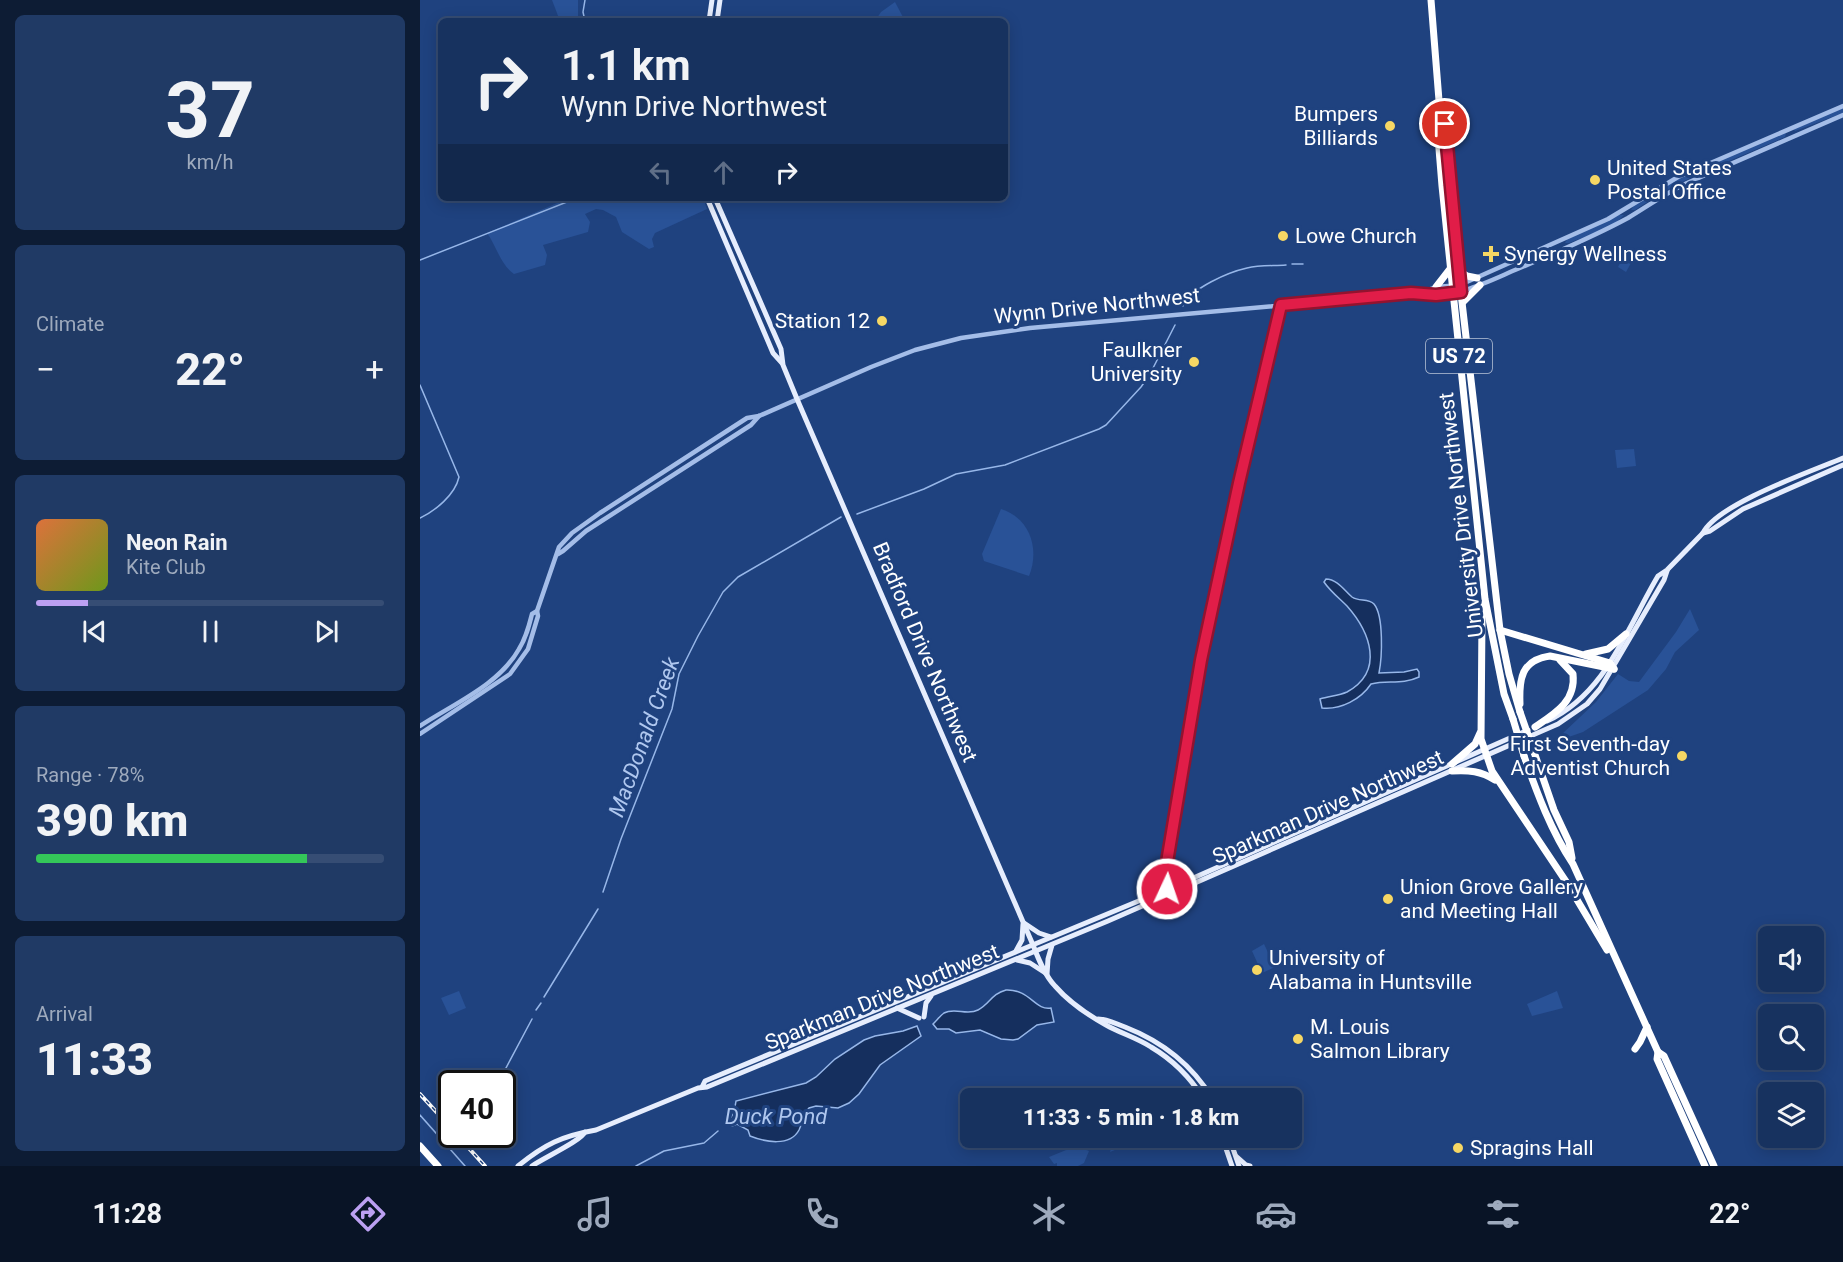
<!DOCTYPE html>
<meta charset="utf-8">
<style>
body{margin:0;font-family:Roboto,sans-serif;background:#203a65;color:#f1f3f6;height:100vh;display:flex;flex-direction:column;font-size:22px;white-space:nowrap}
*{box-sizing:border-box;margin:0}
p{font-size:20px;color:#9eaabd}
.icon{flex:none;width:33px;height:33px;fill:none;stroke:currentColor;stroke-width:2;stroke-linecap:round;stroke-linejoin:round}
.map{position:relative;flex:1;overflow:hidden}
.side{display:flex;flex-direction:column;gap:15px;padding:15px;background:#0d1c34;width:420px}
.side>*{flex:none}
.hud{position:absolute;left:18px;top:18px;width:570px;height:183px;border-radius:9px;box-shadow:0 3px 15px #0003,0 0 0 2px #364d74;background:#17325f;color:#f1f3f6;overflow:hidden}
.tools{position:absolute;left:1338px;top:926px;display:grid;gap:12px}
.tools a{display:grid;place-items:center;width:66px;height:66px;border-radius:9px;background:#17325f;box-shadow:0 3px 15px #0003,0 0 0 2px #364d74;font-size:30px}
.speed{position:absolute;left:18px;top:1070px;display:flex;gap:12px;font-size:30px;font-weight:700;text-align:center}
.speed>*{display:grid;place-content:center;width:78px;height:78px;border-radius:50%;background:#17325f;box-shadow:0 3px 15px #0003,0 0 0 2px #364d74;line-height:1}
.speed .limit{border:3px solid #111;border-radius:9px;background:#fff;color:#111}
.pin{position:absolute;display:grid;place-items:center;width:51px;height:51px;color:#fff;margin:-26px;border:3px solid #fff;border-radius:50%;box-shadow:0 2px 6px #0007}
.me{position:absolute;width:66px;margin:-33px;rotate:3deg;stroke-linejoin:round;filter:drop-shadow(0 0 4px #0008)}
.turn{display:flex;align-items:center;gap:21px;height:126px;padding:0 24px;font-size:27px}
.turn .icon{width:78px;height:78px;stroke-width:2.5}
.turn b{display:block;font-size:42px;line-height:51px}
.lanes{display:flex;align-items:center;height:57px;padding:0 24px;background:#0003;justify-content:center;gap:30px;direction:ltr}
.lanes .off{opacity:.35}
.big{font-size:45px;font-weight:800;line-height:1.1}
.side .card{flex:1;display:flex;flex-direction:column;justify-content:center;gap:9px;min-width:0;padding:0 21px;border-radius:9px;background:#203a65}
.side .dial{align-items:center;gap:0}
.dial b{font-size:78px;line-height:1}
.song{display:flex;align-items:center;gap:18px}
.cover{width:72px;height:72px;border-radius:9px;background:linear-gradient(135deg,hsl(20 70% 55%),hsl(80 70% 35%))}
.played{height:6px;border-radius:3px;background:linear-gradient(90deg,#bca0f2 15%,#364d74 15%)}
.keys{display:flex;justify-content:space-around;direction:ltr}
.heat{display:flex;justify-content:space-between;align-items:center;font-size:33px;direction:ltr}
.charge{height:9px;border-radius:4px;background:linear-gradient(90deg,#34c759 78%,#364d74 0)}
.trip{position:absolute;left:540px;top:1088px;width:342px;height:60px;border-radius:9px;background:#17325f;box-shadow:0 3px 15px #0003,0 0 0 2px #364d74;font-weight:800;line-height:60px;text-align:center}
.menu{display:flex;height:96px;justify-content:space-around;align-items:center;background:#091426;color:#9eaabd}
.menu .icon{width:42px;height:42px}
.menu .selected{color:#bca0f2}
.menu b{font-size:27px;color:#f1f3f6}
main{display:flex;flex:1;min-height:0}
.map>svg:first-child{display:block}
.green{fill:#295297}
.water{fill:#152f5e;stroke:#97b7e9;stroke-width:1.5}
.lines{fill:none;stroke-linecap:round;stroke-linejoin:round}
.stream{stroke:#97b7e9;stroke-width:1.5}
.minor{stroke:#a4bde8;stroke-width:4.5}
.major{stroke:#e6edfd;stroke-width:5}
.highway{stroke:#fff;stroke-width:7}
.rail-casing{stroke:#fff;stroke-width:4}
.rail{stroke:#1f427f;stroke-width:1.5;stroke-dasharray:4.5;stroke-linecap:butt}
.highway-bridge{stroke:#fff;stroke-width:7}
.route-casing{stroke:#92132f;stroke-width:15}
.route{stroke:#e11d48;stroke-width:10}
.poi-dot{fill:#f6d764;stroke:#1f427f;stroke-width:2}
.labels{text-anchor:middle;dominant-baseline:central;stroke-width:6;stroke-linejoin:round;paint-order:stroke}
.shield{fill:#1f427f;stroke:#bcc6d9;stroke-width:1.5}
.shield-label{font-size:20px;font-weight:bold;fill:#fff}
.poi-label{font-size:21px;fill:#fff;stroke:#1f427f;text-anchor:start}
.street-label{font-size:21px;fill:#fff;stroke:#1f427f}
.water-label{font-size:22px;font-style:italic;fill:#afc7ef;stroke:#1f427f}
</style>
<main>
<section class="side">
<div class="card dial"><b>37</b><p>km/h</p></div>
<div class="card"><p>Climate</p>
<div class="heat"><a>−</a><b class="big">22°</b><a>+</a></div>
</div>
<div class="card">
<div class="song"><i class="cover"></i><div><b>Neon Rain</b><p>Kite Club</p></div></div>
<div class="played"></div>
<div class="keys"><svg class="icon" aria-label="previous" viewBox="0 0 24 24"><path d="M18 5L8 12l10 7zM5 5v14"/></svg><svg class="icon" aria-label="pause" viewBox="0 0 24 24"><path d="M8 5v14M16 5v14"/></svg><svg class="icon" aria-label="next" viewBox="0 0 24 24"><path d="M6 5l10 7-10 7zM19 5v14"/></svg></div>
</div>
<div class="card"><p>Range · 78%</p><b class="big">390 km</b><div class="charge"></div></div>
<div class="card"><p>Arrival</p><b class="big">11:33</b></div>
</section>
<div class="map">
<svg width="1423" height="1166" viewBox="0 0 1423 1166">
<rect width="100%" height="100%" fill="#1f427f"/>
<g class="green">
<polygon points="132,0 158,0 158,21 140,21"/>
<polygon points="475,2 485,21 455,21 461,12"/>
<polygon points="1423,108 1423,113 1375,131 1374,129"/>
<polygon points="1366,133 1365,137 1302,164 1293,166 1296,162"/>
<polygon points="1281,169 1285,170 1238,195 1215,210 1211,210 1214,205 1259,179"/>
<path d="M149,198H283L287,209L235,233L232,239L234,247L229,249L202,232L196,217L183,210L176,209L165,214L170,222L168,232L123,245L127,255L125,265L94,274C80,264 77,247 67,233Z"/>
<path d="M1198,215H1204C1192,229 1166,236 1149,243H1145L1147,239Z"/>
<polygon points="1207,250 1216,254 1206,272 1198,267"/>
<polygon points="1214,449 1216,466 1197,468 1195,450"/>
<path d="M581,509C610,518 620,549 609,576L564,561L562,554Z"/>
<polygon points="1270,609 1279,630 1255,652 1246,669 1228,690 1163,732 1140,740 1141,735 1176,702 1198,674 1209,681 1219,682 1256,632"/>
<polygon points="844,944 855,967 842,973 832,951"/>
<polygon points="39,991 46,1008 29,1015 21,998"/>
<polygon points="1137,991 1143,1008 1112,1016 1107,1004"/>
<polygon points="695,1137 722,1137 724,1138 690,1152"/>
<polygon points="656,1146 669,1151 664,1163 658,1166 637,1166 637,1163 634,1164 629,1157"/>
</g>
<g class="water">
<path d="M906,579C917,579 925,591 932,597C939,602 948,598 954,604C964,616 962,658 959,673L984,672L997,669L999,672V677C982,685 968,680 951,684C941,699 921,710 902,708L900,699C909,696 918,696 927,692C965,671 950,632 927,606C919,598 910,591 904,582Z"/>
<path d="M586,990C610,989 615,1011 631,1008L634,1022L617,1025L598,1039L593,1040L581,1039L560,1030L536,1033L529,1029H517L513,1024C517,1020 520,1016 524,1013C535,1007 547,1016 558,1010C570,1004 571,994 586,990Z"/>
<path d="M497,1026L501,1036L460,1065L439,1094L429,1103L418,1108L396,1106L389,1108C383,1114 383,1122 379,1130C370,1147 345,1142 330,1136L328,1130L317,1124L312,1126L309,1120L314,1113L316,1101L386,1083L396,1077L415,1059L444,1040L455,1036L483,1031Z"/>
</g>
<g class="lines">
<g class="stream">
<polyline points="165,0 163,12 165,21"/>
<polyline points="0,260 157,198"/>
<polyline points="872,264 883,264"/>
<path d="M763,306C771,288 809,272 827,268C840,265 853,266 866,265"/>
<path d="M0,385L39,477C35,495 15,511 0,518"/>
<polyline points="437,514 504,489 536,474 585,465 679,429 686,425 721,387 730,374 755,325"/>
<polyline points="183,892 201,839 252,709 259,674 278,636 303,592 318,577 421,517"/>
<polyline points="124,997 178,909"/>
<polyline points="116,1010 121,1003"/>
<polyline points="78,1083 112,1019"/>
<polyline points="0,1115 45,1166"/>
<polyline points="47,1138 50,1134"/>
<polyline points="216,1166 244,1151 284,1143 298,1131"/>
</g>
<g class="minor">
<path d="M1003,293C1037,298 1065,283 1095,270C1133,254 1171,238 1208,218C1228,206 1246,193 1267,183L1423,115"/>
<polyline points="138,554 143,551 166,531 331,425 339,416"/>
<path d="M0,726C33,704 79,685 99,649C106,638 109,626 112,614L117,611L139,547L152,533L180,513L327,418L339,416L451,367L495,350L541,338L610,328L1000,293L1016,287L1040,285L1188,219L1258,177L1423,106"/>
<polyline points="0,734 90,674 108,649 118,616 117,611"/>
<polyline points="747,890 745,877 746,868 781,660 819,483 861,305"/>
</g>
<g class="major">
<polyline points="289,21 292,0"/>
<polyline points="297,21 300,0"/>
<polyline points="287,198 353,353 362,363"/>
<path d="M295,198L361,349L363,365L377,399L613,945C618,958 625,976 635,986C648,1001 668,1015 686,1025C700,1033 717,1038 731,1047C753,1060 770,1077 783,1098"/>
<polyline points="1283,533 1290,531 1323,509 1423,465"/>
<path d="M1127,721C1186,694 1207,628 1238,576L1247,570L1283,533C1297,504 1392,471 1423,458"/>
<polyline points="746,871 760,883"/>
<polyline points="604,923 619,933 631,937"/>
<polyline points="596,951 602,940 603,924"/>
<polyline points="597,960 610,963 627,974 628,959 632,945"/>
<polyline points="477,1008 499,1018"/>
<polyline points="504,1017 506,1003 511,996"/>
<path d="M678,1019C688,1019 696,1024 705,1027C741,1041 772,1065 792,1098"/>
<polyline points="282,1087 285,1081 297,1076 762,883 1108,730"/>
<polyline points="802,1137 812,1166"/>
<polyline points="809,1137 819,1166"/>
<polyline points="817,1157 826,1165 830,1166"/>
<path d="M98,1166C125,1144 142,1136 176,1130L278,1088L287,1087L688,921L1138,724L1167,704L1180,689L1244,580L1247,571"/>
<path d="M112,1166C123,1158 161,1141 165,1132"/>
</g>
<g class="highway">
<polyline points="1011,0 1020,113 1025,124 1040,285 1080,630 1089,674 1100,712"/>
<polyline points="1020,113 1017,124 1022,186 1065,599 1084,694 1093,719"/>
<polyline points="1039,271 1047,276 1057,278"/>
<polyline points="1016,287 1030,269"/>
<polyline points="1043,302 1060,285"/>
<polyline points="1064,604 1062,618 1061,739 1072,771 1147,883 1187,950"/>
<polyline points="1080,630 1190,663 1194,669"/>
<polyline points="1166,654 1188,649 1206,634"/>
<path d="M1100,704C1099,679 1101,660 1130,656L1194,669"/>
<path d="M1115,727C1136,713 1156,701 1153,674L1140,660"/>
<polyline points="1114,752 1134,810 1149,842 1152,858"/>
<path d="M1104,756C1117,793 1131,831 1153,864L1238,1052L1244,1056L1294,1166"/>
<polyline points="1032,764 1055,744 1060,733"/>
<path d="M1032,771C1049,770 1061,771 1075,780"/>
<polyline points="1215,1049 1220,1042 1227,1027"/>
<polyline points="1238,1052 1237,1059 1285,1166"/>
<polyline points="0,1146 18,1166"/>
</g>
<g class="rail-casing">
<g id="rail">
<polyline points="0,1094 32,1129"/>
<polyline points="36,1134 65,1166"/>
</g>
</g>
<use href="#rail" class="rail"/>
<g class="highway-bridge">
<polyline points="1100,712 1114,752"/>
<polyline points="1093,719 1104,756"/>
</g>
</g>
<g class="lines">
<g class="route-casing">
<polyline id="route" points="747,889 746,868 781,660 819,483 861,305 991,293 1016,295 1041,292 1025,124"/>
</g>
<use href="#route" class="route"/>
</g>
<g class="poi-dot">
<circle cx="970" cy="126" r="6"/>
<circle cx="1175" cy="180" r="6"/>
<circle cx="863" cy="236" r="6"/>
<path d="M1068 245h6v6h6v6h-6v6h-6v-6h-6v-6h6z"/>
<circle cx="462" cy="321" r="6"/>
<circle cx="774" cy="362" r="6"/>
<circle cx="1262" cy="756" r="6"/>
<circle cx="968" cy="899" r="6"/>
<circle cx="837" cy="970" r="6"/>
<circle cx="878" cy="1039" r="6"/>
<circle cx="1038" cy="1148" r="6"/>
</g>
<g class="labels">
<rect class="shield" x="1006" y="339" width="66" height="34" rx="4.5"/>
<g class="shield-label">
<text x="1039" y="356">US 72</text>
</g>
<g class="poi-label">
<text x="958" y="114" text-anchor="end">Bumpers<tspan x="958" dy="24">Billiards</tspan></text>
<text x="1187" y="168">United States<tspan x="1187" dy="24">Postal Office</tspan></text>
<text x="875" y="236">Lowe Church</text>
<text x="1084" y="254">Synergy Wellness</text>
<text x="450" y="321" text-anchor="end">Station 12</text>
<text x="762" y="350" text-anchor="end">Faulkner<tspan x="762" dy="24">University</tspan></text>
<text x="1250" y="744" text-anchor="end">First Seventh-day<tspan x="1250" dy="24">Adventist Church</tspan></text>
<text x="980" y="887">Union Grove Gallery<tspan x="980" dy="24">and Meeting Hall</tspan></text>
<text x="849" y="958">University of<tspan x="849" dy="24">Alabama in Huntsville</tspan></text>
<text x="890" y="1027">M. Louis<tspan x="890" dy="24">Salmon Library</tspan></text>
<text x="1050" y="1148">Spragins Hall</text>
</g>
<g class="street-label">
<text transform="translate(677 306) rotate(-6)">Wynn Drive Northwest</text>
<text transform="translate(1041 515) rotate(-97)">University Drive Northwest</text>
<text transform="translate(505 652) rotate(67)">Bradford Drive Northwest</text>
<text transform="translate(908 807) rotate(-24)">Sparkman Drive Northwest</text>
<text transform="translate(462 997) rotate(-22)">Sparkman Drive Northwest</text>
</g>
<g class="water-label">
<text transform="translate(224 737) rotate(-70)">MacDonald Creek</text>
<text x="356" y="1116">Duck Pond</text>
</g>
</g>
</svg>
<div class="tools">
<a><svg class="icon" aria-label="sound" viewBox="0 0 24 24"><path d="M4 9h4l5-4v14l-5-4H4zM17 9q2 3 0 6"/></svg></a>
<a><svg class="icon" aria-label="search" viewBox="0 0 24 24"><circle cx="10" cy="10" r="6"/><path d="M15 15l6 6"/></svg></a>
<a><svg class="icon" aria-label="layers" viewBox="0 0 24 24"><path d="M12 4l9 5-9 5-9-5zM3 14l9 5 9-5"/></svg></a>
</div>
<div class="speed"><div class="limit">40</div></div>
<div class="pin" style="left:1025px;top:124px;background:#d93025"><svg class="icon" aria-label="arrive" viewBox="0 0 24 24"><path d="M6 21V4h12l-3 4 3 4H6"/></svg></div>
<svg class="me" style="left:747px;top:889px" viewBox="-20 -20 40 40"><circle r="17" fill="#e11d48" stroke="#fff" stroke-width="3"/><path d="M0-11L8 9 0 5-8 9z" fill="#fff"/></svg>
<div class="trip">11:33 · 5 min · 1.8 km</div>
<div class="hud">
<div class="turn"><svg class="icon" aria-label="right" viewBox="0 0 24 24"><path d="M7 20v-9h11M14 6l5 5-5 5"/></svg><div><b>1.1 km</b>Wynn Drive Northwest</div></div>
<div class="lanes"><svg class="icon off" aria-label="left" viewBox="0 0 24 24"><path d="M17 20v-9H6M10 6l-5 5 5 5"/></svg><svg class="icon off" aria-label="ahead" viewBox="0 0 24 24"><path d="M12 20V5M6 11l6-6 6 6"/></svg><svg class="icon" aria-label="right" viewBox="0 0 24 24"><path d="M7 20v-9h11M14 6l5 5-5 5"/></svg></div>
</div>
</div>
</main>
<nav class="menu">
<b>11:28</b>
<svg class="icon selected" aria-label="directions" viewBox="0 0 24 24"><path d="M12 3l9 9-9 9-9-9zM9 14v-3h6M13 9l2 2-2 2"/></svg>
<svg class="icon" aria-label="music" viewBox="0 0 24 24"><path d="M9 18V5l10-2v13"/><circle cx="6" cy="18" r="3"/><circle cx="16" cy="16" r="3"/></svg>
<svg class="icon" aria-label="phone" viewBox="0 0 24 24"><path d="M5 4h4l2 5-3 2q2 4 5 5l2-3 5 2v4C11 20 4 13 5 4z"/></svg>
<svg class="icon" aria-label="climate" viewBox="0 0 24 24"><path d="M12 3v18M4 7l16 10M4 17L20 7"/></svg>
<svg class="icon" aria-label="car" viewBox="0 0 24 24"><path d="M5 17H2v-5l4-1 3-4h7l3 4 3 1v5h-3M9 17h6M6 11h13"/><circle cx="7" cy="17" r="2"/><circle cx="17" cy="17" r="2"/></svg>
<svg class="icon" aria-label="filters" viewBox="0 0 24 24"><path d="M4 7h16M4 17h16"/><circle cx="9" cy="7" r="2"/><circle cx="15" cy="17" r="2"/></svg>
<b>22°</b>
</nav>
